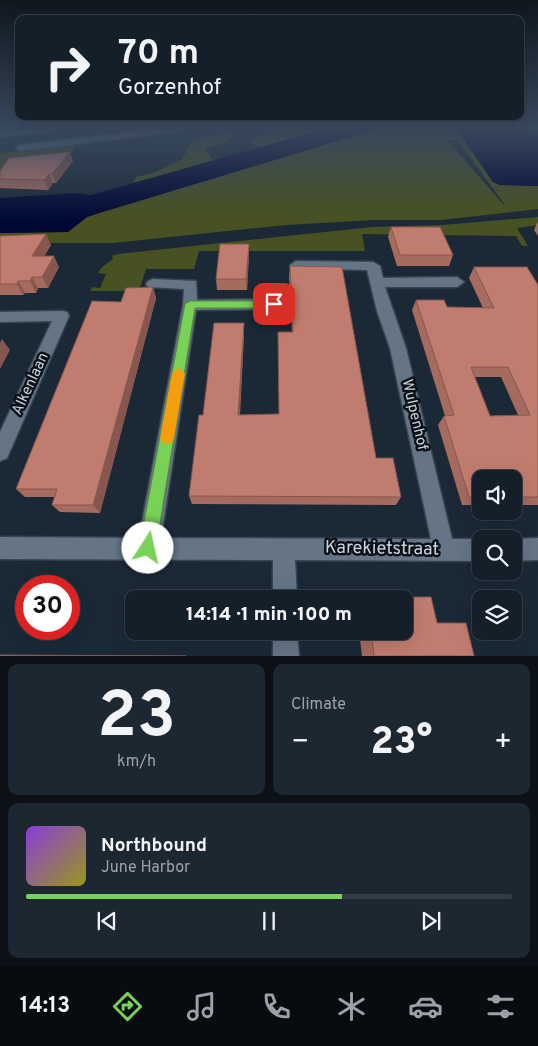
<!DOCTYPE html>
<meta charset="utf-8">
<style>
body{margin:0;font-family:Overpass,sans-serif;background:#1d2731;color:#f1f3f6;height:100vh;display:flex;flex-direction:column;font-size:19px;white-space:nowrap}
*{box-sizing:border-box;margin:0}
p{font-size:16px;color:#9da2a8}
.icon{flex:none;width:28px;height:28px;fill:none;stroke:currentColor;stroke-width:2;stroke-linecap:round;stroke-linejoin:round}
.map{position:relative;height:656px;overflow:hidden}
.panel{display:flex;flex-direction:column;gap:8px;padding:8px;background:#0b1117;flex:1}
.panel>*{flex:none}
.guide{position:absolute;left:15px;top:15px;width:509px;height:105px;border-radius:10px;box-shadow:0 5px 20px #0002,0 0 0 1px #333d46;background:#141f29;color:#f1f3f6;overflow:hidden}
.tools{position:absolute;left:472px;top:470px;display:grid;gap:10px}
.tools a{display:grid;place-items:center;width:50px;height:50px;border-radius:10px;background:#141f29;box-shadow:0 5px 20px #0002,0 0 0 1px #333d46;font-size:25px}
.speed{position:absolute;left:15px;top:575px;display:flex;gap:10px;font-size:25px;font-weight:700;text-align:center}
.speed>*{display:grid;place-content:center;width:65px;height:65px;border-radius:50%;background:#141f29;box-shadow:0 5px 20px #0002,0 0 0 1px #333d46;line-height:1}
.speed .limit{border:8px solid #d22;background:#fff;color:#111}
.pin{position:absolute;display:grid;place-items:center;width:42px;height:42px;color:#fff;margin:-21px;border-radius:10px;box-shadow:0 2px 8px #0006}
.me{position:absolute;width:55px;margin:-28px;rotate:10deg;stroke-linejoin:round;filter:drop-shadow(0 0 4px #0008)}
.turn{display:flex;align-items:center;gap:18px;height:105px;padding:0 20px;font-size:22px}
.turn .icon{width:65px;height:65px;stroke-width:2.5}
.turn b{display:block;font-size:35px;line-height:42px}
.big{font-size:38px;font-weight:800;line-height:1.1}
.panel .card{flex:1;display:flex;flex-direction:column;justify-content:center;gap:8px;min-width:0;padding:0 18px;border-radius:10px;background:#1d2731}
.panel .dial{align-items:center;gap:0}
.dial b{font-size:65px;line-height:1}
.song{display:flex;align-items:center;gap:15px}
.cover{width:60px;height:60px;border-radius:8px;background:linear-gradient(135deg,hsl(270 70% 55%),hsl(60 70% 35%))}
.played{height:5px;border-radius:2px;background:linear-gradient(90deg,#79d157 65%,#333d46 65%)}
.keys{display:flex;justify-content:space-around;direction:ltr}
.heat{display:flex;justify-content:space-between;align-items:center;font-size:28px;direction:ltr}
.panel .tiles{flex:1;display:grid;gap:8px;grid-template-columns:1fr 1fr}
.card:last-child{grid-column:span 2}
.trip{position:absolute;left:125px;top:590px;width:288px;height:50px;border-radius:10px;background:#141f29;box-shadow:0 5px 20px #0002,0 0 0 1px #333d46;font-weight:800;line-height:50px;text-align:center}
.tabs{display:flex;height:80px;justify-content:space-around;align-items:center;background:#080c10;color:#9da2a8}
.tabs .icon{width:35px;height:35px}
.tabs .current{color:#79d157}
.tabs b{font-size:22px;color:#f1f3f6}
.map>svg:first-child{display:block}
.green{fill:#485122;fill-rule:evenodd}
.water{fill:#000935}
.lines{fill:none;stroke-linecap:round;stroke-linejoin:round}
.street-casing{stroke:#384450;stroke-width:3}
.street{fill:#657586;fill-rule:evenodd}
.wall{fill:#a56b5f;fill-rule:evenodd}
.shaded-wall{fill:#86574e}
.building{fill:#c07c6f;stroke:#86574e;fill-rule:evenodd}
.route{fill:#79d157;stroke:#4f8839}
.slow{fill:#f59e0b}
.labels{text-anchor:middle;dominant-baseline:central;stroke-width:5;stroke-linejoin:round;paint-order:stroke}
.street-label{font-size:15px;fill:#cbd4dd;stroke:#0b1118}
.near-street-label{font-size:18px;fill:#cbd4dd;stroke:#0b1118}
</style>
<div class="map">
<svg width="538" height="656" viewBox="0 0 538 656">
<rect width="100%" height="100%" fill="#1b2937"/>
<g class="green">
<polygon points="269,128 328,128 259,148 250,142"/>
<path d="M380,128H456L493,182L500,185L538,186V209L441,220H373L286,225L113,243H0V233L68,232L87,217L96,214ZM446,139L458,141L505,205H504Z"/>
<polygon points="237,130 240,130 226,142 205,149 214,161 133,183 136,177 153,173 182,159 192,141"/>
<polygon points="77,144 63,167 0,170 0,153"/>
<polygon points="538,217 538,225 517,228 528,246 522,246 516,236 362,234 365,251 199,251 194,269 146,269 139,291 90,291 92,287 100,288 106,274 98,273 101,268 113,259 112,256 118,254 372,227 442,225"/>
</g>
<g class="water">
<polygon points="328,128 380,128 96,214 87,217 68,232 0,233 0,198 76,193 91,195"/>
<polygon points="456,128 538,130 538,186 500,185 493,182"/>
</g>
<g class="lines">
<g class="street-casing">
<g id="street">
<polygon points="33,128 61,128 57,131 0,137 0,131"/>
<polygon points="162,128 187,128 183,131 20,151 15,148 20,145"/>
<polygon points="296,261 373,262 380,266 383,278 457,277 464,282 457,287 385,287 406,348 452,539 481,539 481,561 295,560 297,599 273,599 273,560 0,559 0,537 139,538 183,305 184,289 148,287 146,284 148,281 153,279 196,281 197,300 274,299 281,304 274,309 196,310 161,538 431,539 390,348 377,311 367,270 291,268 290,265"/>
<polygon points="62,311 67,312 69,316 7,458 0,461 0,432 52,321 0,322 0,312"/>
<polygon points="538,538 538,560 514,561 514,539"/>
<polygon points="273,631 297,631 299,656 273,656"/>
</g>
</g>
<use href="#street" class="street"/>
</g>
<g class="wall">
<polygon points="73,161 56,183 53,183 48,190 0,188 0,171"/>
<polygon points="538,221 538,236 534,230"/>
<polygon points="391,227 453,255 449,266 397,266 388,237"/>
<polygon points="0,236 51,245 44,256 59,267 48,288 38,288 36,293 25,293 23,295 0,295"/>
<polygon points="249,244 249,254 247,290 217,290 216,279"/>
<polygon points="290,266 376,458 401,497 396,505 192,504 189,496 203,415 244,334 240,415 279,414 278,332 292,332 289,277"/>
<path d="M474,267L538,285V505H514V479H481V505H462L438,425L444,416H445L412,310L416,300L447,307L483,308L469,278ZM474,377H501L518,415L490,416Z"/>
<polygon points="153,287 156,298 100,513 60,512 52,505 55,497 25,497 16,489 121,302"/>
<polygon points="359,597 431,597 437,623 466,623 474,656 362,656 359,631 404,631 404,599 357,599"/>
</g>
<g class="shaded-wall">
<polygon points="70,152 73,161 56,183 52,174"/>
<polygon points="49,174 53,183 48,190 44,180"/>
<polygon points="46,234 51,245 38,267 32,256"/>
<polygon points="249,244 249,254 247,290 246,279"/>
<polygon points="54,256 59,267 48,288 42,277"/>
<polygon points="32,277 38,288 36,293 30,281"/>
<polygon points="18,281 25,293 23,295 17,284"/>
<polygon points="153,287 156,298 100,513 93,505"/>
<polygon points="244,323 244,334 239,425 238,415"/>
<polygon points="2,339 10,350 0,369 0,343"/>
</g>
<g class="building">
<polygon points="70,152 52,174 49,174 44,180 0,179 0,171 9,158"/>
<polygon points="391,227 440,227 453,255 400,255"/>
<polygon points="46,234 32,256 54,256 42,277 32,277 30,281 18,281 17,284 0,284 0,236"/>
<polygon points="220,244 249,244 246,279 216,279"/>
<polygon points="290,266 342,267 376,458 393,458 401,497 189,496 199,415 203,415 214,323 244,323 238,415 279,414 278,332 293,332"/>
<path d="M474,267H527L538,285V497H514V479H481V497H469L444,416L454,415L416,300H444L447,307L494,308ZM471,367H508L530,415L490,416Z"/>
<polygon points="153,287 93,505 52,505 57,489 16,489 92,301 121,302 126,288"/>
<polygon points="359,597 431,597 437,623 466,623 474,656 374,656 371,631 404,631 404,599 359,599"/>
<polygon points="0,655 186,656 0,656"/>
</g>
<linearGradient id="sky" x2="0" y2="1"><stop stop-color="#0f171e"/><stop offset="0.58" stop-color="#39495e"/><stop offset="1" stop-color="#39495e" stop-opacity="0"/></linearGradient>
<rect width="538" height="220" fill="url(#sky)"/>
<polygon class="route" points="190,301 274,301 279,304 274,308 195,308 156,548 154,554 148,557 142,554 139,548 185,304"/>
<polygon class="slow" points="178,368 185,373 174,438 172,442 167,444 162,442 160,438 172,373"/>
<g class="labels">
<g class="street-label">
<text transform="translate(31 384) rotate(-65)">Alkenlaan</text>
<text transform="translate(414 415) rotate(77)">Wulpenhof</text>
</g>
<g class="near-street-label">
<text transform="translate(382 549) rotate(1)">Karekietstraat</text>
</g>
</g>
</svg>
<div class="tools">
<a><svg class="icon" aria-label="sound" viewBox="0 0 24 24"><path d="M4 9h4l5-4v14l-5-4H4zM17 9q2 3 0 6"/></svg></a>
<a><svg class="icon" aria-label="search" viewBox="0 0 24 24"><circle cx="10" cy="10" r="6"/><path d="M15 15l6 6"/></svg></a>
<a><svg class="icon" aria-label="layers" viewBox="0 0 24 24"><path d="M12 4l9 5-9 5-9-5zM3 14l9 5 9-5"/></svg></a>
</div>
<div class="speed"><div class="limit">30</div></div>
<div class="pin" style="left:274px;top:304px;background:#d93025"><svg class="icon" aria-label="arrive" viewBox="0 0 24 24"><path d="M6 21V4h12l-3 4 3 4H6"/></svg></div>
<svg class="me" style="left:148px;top:548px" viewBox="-20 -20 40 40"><circle r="19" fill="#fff"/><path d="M0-13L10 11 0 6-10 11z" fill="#79d157"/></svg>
<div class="trip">14:14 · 1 min · 100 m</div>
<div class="guide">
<div class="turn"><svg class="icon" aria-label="right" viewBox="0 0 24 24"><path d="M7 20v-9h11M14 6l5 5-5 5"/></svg><div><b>70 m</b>Gorzenhof</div></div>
</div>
</div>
<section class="panel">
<div class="tiles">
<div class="card dial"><b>23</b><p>km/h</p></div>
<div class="card"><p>Climate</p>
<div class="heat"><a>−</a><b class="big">23°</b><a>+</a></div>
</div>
<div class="card">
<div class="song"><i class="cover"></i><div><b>Northbound</b><p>June Harbor</p></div></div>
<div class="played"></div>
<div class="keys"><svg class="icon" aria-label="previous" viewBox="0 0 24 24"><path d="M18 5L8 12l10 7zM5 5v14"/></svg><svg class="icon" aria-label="pause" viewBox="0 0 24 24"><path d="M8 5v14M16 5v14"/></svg><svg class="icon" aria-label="next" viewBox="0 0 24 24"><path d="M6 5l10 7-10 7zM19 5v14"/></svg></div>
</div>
</div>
</section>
<nav class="tabs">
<b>14:13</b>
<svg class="icon current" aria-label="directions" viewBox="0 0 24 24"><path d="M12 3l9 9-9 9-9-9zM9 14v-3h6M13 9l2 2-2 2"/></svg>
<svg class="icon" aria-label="music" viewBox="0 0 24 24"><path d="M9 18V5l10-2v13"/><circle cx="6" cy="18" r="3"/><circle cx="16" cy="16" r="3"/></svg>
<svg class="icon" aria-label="phone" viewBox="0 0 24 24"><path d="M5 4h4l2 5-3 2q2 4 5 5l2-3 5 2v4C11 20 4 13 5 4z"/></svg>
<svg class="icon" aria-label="climate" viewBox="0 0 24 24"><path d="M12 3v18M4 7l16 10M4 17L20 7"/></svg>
<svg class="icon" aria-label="car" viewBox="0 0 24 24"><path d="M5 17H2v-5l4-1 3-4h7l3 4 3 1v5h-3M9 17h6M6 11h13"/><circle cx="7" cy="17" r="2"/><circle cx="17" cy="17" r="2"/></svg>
<svg class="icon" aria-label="filters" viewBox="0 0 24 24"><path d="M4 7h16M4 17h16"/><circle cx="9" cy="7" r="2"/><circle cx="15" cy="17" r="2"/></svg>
</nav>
